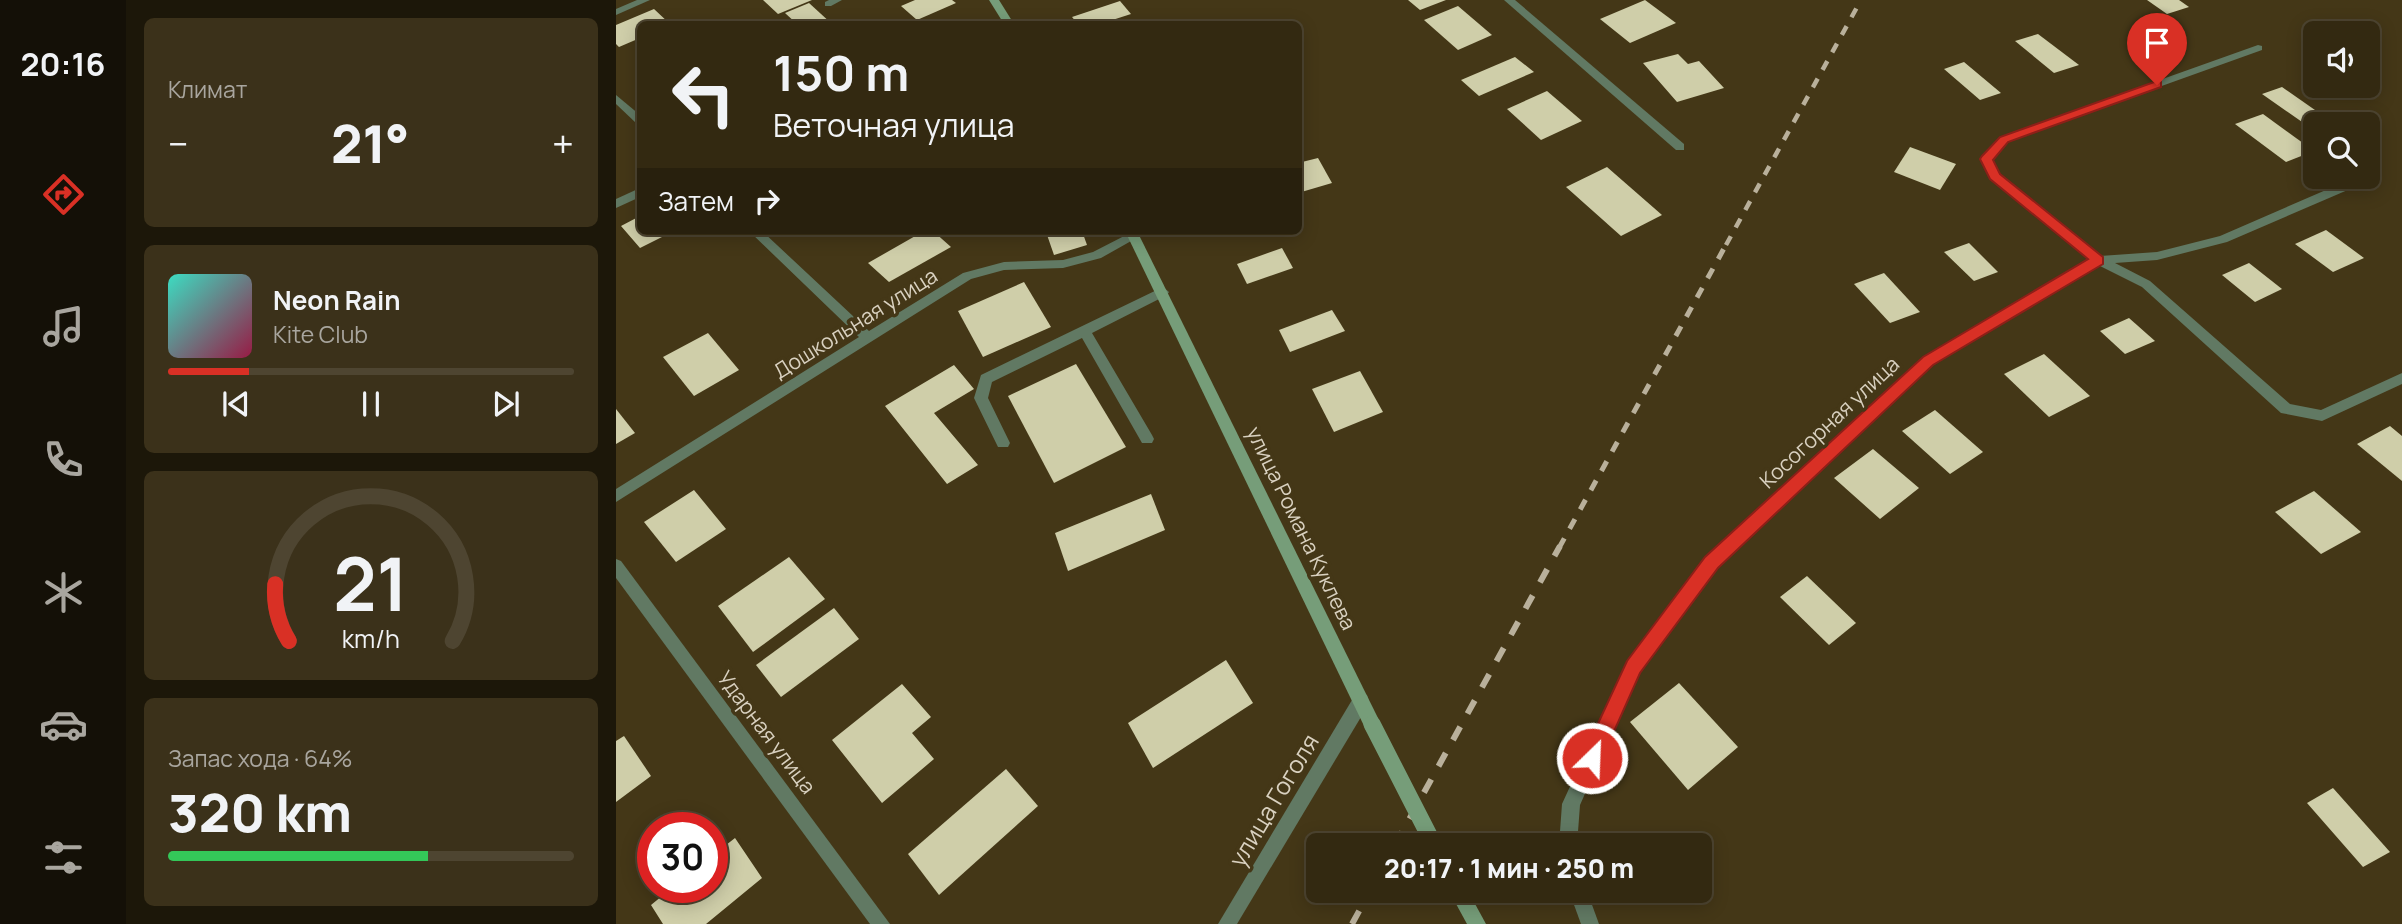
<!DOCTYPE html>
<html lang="ru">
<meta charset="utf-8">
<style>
body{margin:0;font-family:Manrope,sans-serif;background:#3b311a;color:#f1f3f6;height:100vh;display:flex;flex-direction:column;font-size:26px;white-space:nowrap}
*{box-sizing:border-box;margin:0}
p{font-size:23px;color:#a9a69f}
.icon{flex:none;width:38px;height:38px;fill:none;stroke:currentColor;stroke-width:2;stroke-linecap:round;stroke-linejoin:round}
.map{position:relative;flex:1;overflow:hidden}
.panel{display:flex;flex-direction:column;gap:18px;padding:18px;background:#1c1709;width:490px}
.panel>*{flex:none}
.hud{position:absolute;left:21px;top:21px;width:665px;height:214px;border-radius:10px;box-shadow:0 4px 18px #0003,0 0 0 2px #4e4531;background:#332911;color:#f1f3f6;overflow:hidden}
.fabs{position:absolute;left:1687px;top:21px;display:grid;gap:14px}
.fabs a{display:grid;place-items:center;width:77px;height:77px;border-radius:10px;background:#332911;box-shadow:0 4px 18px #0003,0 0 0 2px #4e4531;font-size:35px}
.speed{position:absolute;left:21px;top:812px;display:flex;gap:14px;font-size:35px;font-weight:700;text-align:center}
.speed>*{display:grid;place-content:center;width:91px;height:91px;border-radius:50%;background:#332911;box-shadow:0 4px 18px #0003,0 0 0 2px #4e4531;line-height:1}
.speed .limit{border:10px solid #d22;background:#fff;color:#111}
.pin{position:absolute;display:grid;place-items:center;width:60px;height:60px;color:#fff;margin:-72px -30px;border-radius:50% 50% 50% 0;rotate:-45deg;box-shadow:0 0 7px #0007}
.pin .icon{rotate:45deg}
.me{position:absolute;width:77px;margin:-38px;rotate:24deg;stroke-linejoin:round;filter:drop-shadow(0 0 5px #0008)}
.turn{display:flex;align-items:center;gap:24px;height:147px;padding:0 21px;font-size:32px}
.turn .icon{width:91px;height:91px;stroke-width:2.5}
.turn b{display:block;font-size:49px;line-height:60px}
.then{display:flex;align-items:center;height:66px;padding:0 21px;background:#0003;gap:14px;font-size:26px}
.big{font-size:52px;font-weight:800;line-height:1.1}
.panel .widget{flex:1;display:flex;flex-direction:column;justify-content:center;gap:10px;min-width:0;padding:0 24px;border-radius:10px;background:#3b311a}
.panel .dial{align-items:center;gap:0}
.dial svg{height:182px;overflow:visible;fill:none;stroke:#4e4531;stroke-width:7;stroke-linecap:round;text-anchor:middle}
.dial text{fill:#f1f3f6;stroke:none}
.song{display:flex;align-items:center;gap:21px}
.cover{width:84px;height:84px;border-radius:10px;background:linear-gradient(135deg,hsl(170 70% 55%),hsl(340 70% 35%))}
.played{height:7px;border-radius:4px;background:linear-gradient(90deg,#d93025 20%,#4e4531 20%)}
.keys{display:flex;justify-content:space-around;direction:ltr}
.heat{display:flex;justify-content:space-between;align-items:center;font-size:38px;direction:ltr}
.charge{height:10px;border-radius:5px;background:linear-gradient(90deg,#34c759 64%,#4e4531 0)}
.trip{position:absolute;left:690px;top:833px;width:406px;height:70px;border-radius:10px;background:#332911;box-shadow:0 4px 18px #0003,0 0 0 2px #4e4531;font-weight:800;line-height:70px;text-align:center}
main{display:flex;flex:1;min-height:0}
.tabs{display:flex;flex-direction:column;width:126px;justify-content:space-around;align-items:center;background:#141007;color:#a9a69f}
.tabs .icon{width:49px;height:49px}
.tabs .on{color:#d93025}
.tabs b{font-size:32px;color:#f1f3f6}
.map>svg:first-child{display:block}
.building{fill:#cfcea9}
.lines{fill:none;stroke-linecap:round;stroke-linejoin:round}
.lane{fill:#617963;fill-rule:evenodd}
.street{fill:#617963;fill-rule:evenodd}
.secondary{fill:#769d79;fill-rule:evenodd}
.rail-far2{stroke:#b9b09b;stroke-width:4.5;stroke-dasharray:10 10;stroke-linecap:butt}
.rail-far1{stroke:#b9b09b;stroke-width:5;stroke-dasharray:11 11;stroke-linecap:butt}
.rail{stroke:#b9b09b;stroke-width:6;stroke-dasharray:15 15;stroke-linecap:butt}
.secondary-bridge{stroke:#769d79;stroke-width:17}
.route{fill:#d93025;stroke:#8d1f18;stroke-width:2}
.labels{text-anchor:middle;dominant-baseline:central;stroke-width:7;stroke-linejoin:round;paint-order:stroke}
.street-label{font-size:21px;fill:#d9d1c0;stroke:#443717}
.near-street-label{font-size:24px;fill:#d9d1c0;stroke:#443717}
</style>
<main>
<nav class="tabs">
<b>20:16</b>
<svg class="icon on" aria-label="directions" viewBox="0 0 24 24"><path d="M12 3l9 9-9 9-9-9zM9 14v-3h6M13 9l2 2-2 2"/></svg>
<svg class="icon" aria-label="music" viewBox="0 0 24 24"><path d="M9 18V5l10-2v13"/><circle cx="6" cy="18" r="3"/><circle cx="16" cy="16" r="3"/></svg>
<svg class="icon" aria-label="phone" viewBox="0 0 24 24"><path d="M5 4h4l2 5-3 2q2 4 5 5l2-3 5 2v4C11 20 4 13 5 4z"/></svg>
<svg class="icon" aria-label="climate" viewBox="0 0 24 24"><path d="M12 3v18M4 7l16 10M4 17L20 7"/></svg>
<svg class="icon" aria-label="car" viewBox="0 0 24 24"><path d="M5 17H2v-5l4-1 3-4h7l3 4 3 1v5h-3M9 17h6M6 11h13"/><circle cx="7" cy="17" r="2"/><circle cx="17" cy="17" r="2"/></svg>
<svg class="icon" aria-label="filters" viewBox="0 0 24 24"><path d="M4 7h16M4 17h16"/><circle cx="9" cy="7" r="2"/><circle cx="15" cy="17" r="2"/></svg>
</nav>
<section class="panel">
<div class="widget"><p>Климат</p>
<div class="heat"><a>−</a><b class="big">21°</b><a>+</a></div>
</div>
<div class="widget">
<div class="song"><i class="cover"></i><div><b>Neon Rain</b><p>Kite Club</p></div></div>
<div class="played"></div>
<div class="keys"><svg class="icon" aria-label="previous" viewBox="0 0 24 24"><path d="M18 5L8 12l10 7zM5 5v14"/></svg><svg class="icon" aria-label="pause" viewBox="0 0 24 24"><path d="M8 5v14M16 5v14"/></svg><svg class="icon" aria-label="next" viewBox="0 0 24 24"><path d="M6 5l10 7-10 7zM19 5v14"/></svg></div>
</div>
<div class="widget dial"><svg viewBox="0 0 100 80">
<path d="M14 69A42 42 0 1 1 86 69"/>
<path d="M14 69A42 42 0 0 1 8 44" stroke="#d93025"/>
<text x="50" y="56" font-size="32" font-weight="700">21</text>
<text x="50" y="72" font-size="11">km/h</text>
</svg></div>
<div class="widget"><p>Запас хода · 64%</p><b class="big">320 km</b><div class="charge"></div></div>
</section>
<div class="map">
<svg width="1786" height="924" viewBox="0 0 1786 924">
<rect width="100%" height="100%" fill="#443717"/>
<g class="building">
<polygon points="147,0 196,0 162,14"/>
<polygon points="299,0 336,0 340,3 301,20 285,6"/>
<polygon points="792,0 830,0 804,10"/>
<polygon points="1029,0 1060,23 1014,43 984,19"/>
<polygon points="1531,0 1563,0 1573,7 1551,14"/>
<polygon points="504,1 515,14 484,24 462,24 456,17"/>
<polygon points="193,3 216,24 181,24 169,13"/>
<polygon points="842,6 876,35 842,50 808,20"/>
<polygon points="38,9 54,24 24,24 24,38 3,47 0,44 0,25"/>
<polygon points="1422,34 1463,65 1438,73 1399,41"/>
<polygon points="1062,54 1072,64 1083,61 1108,88 1061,102 1027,63"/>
<polygon points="899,57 918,72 863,96 845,80"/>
<polygon points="1348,62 1385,93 1364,100 1328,69"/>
<polygon points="1666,87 1719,124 1699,124 1699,131 1646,94"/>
<polygon points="931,91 966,121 925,140 891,109"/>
<polygon points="1647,114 1698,151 1670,162 1619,124"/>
<polygon points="1294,147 1340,164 1324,190 1278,172"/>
<polygon points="702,158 716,183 682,193 682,163"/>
<polygon points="991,167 1046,215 1005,236 950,187"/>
<polygon points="24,216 24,231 58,231 24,248 5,226"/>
<polygon points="1710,230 1748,258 1717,272 1679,244"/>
<polygon points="308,231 317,231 335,247 273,282 252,263"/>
<polygon points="466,231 471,245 438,255 430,232"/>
<polygon points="1353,243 1382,272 1358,281 1328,252"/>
<polygon points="666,248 677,268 631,284 621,264"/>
<polygon points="1633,263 1666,289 1639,302 1606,275"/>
<polygon points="1268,273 1304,312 1274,323 1238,284"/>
<polygon points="408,282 435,327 367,357 342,311"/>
<polygon points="716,310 729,331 674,352 663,330"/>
<polygon points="1513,318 1539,341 1509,354 1484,331"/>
<polygon points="92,333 123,370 78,396 47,357"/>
<polygon points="1428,354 1474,396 1433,417 1388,374"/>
<polygon points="460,364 510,447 438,483 392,396"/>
<polygon points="338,365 358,389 318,413 362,465 331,484 269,406"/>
<polygon points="744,371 767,412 718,432 696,389"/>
<polygon points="0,409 19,433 0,444"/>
<polygon points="1319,410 1367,452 1334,474 1286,431"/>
<polygon points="1774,426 1786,436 1786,481 1741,444"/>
<polygon points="1257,449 1303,488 1264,519 1218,478"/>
<polygon points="78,490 110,529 60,562 28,522"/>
<polygon points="1698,491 1745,532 1705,554 1659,512"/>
<polygon points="535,494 549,530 452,571 439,533"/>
<polygon points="173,557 209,599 137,652 102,606"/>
<polygon points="1191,576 1240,623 1213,645 1164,597"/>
<polygon points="218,608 243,639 165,697 140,665"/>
<polygon points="610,660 637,703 537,768 512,723"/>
<polygon points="1063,683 1122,747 1072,790 1014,722"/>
<polygon points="286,684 315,717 296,733 318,759 266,803 216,740"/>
<polygon points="8,736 35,776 0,802 0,741"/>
<polygon points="390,769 422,806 323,895 292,854"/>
<polygon points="1717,788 1774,852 1747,867 1691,803"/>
<polygon points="119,838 146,878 90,924 47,924 35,905 57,887 96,887 96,856"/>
</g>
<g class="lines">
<g class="lane">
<polygon points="213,0 226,0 215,6 209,6 209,2"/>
<polygon points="547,287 553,292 551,295 476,333 536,435 538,439 536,443 526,443 466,338 376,382 372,398 394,443 392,447 382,447 358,398 365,375"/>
</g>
<g class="street">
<polygon points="21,0 34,0 0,15 0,9"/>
<polygon points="888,0 899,0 1068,144 1068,150 1060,150"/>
<polygon points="1642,45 1646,46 1646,50 1392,141 1377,159 1383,174 1484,256 1541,252 1604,236 1740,177 1748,177 1748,183 1611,242 1541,260 1499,263 1534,281 1674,404 1705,410 1786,373 1786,384 1706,421 1665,413 1526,287 1482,265 1317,365 1100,567 1023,672 964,805 961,845 943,845 946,804 1011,662 1090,557 1307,357 1473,260 1374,179 1365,159 1384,137"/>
<polygon points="0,95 24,115 24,124 20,123 0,104"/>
<polygon points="24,188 24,197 0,208 0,199"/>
<polygon points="133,231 146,231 253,331 347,273 388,262 447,260 477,252 514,233 518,232 524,236 485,258 447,268 388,270 355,279 0,502 0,489 243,337"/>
<polygon points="0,559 5,561 274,924 254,924 0,578"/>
<polygon points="745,693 751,695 753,701 751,707 621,924 602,924 739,695"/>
<polygon points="953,891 971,891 983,924 965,924"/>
</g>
<g class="secondary">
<polygon points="373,0 383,0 398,24 388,24"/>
<polygon points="509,231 521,231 762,718 764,724 762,730 756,732 750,730"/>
<polygon points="833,891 852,891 870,924 851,924"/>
</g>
<polyline class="rail-far2" points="1110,245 1245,0"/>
<polyline class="rail-far1" points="943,548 1111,243"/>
<g class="rail">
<polyline points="779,845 944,546"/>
<polyline points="736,924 754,891"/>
</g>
<polyline class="secondary-bridge" points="756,724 818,845"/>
</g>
<polygon class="route" points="1541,81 1545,82 1545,87 1392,142 1377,160 1384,174 1487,257 1487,264 1317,365 1102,568 1024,673 983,765 976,768 969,765 966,758 1011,661 1089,557 1307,357 1472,259 1374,179 1364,159 1366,156 1384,137"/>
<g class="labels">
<g class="street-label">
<text transform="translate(239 323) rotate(-32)">Дошкольная улица</text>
<text transform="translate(1213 422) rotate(-43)">Косогорная улица</text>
<text transform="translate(686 528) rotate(64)">улица Романа Куклева</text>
<text transform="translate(151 732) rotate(53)">Ударная улица</text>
</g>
<g class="near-street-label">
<text transform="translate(657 800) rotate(-59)">улица Гоголя</text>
</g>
</g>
</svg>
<div class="fabs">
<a><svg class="icon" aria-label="sound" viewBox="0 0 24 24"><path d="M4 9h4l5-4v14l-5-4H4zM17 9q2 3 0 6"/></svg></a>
<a><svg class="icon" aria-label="search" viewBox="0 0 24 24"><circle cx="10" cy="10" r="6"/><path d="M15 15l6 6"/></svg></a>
</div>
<div class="speed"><div class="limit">30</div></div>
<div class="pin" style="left:1541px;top:85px;background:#d93025"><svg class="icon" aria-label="arrive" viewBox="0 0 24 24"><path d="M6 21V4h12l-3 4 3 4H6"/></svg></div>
<svg class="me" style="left:976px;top:758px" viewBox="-20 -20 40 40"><circle r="17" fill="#d93025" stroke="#fff" stroke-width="3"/><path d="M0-11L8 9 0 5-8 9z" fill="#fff"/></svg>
<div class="trip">20:17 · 1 мин · 250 m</div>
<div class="hud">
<div class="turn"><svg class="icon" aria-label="left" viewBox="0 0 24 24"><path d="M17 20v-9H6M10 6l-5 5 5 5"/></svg><div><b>150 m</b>Веточная улица</div></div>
<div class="then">Затем<svg class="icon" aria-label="right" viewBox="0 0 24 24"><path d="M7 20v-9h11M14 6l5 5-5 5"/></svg></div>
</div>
</div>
</main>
